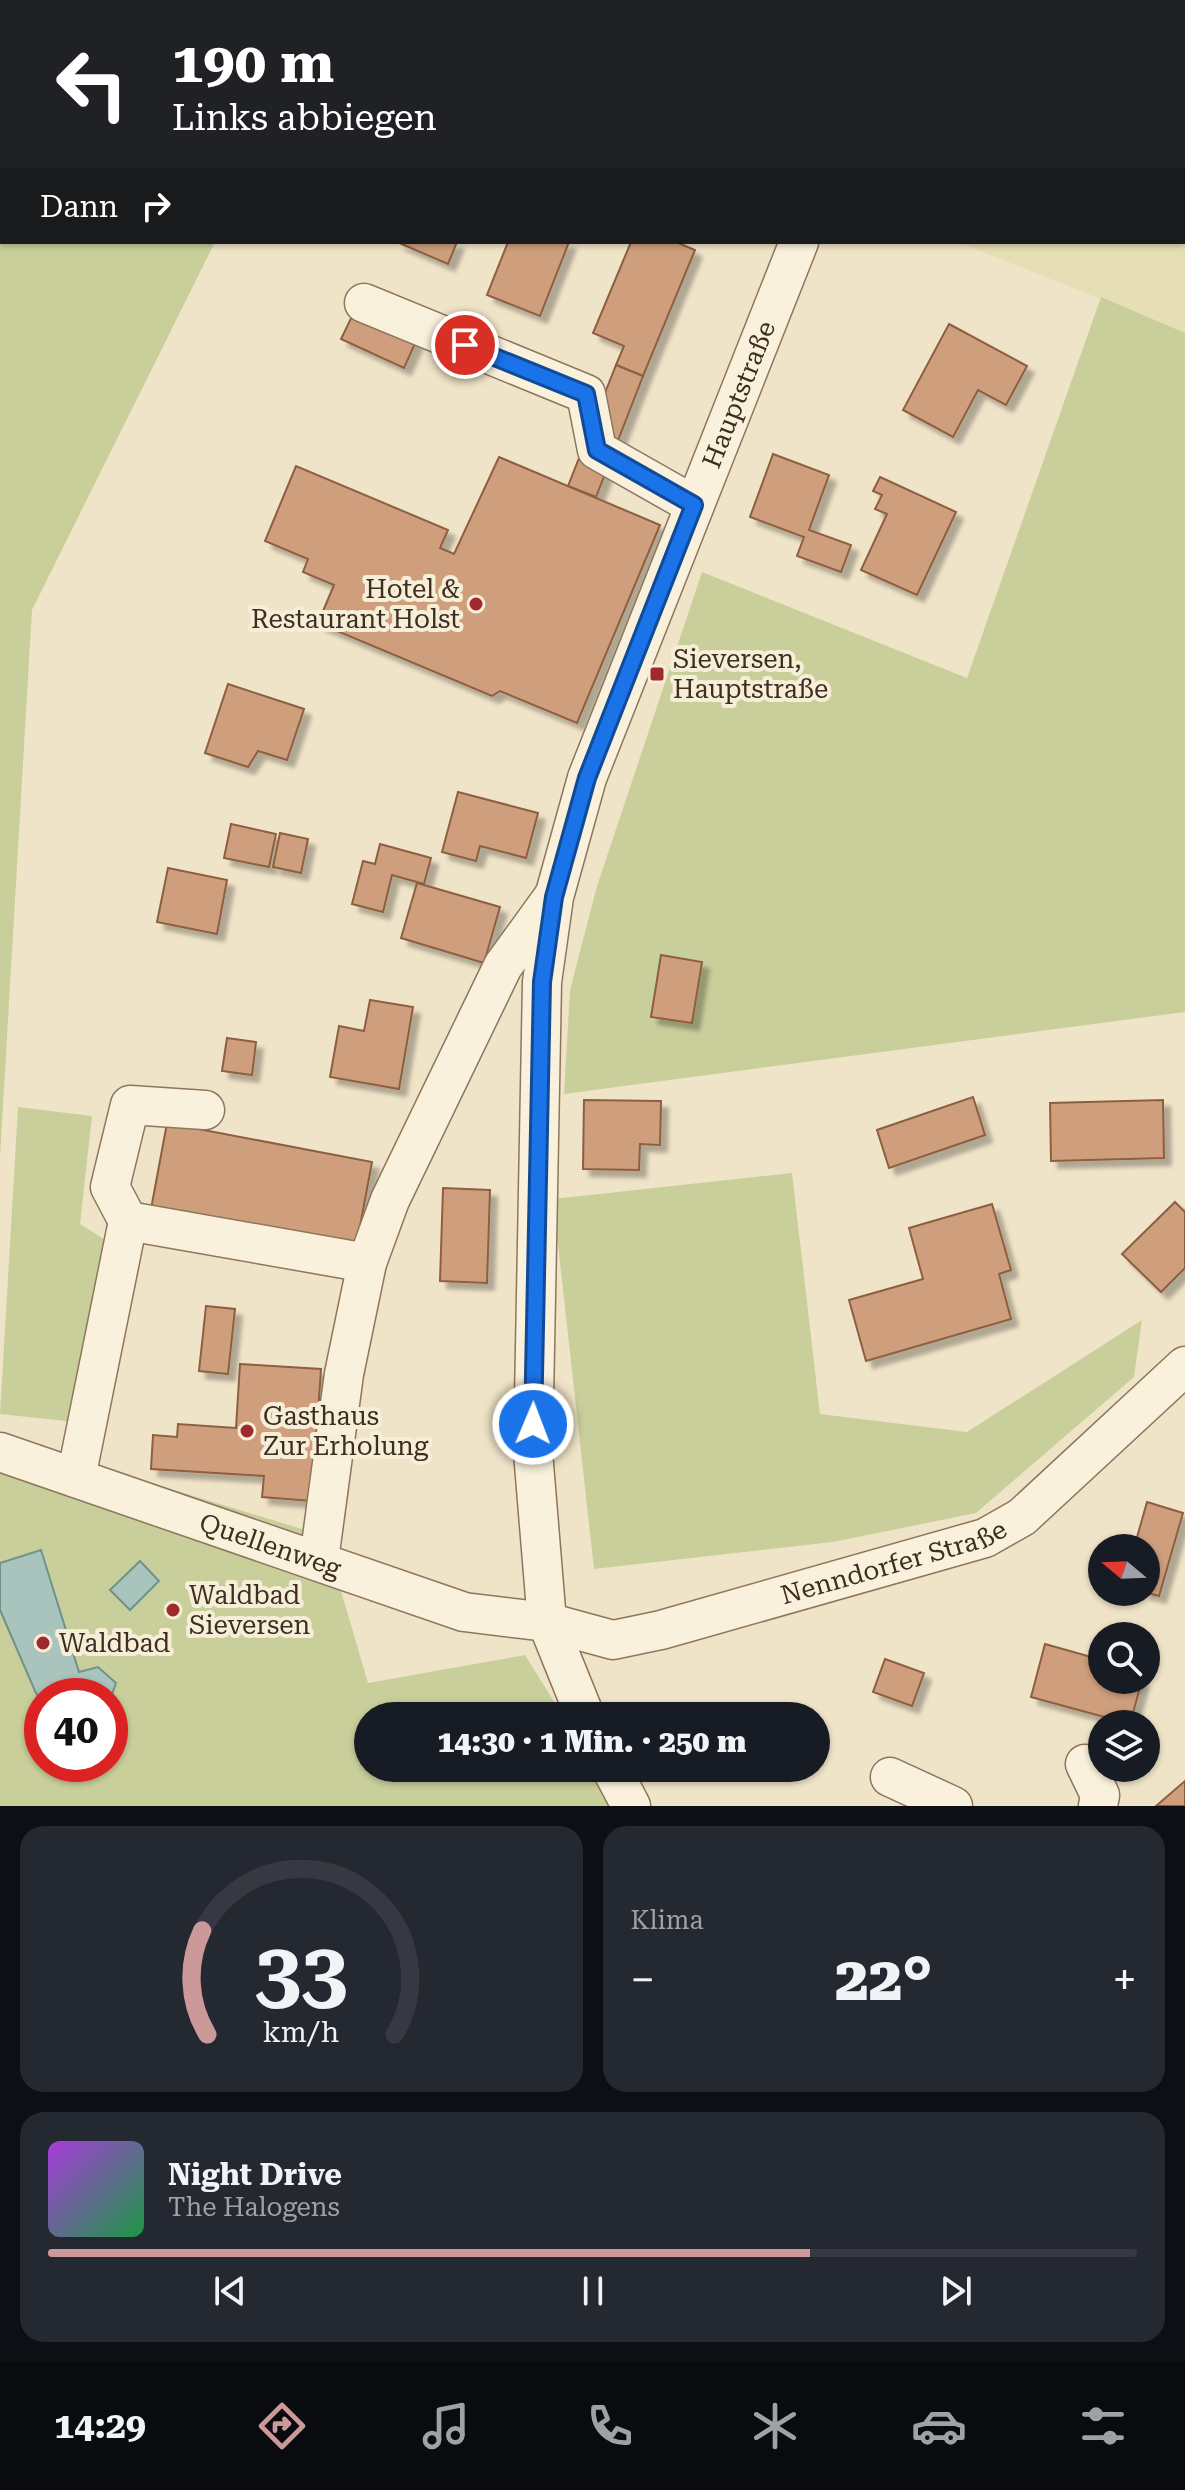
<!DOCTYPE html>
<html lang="de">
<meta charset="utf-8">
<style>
body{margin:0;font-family:"Roboto Serif",serif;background:#242831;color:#f1f3f6;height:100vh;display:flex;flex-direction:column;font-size:30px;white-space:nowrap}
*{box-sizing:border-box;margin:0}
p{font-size:26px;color:#9ea1a6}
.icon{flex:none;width:44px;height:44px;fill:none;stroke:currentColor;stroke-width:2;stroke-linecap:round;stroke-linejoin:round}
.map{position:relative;height:1806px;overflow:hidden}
.details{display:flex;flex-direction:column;gap:20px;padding:20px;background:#0d0f14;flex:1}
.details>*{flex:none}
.guide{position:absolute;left:0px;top:0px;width:1186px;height:244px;box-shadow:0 2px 6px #0004;background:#202124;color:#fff;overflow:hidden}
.needle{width:52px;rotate:289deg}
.controls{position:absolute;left:1088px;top:1534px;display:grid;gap:16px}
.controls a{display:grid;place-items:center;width:72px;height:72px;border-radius:50%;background:#171b24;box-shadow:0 2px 6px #0004;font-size:40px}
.speed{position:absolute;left:24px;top:1678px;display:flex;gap:16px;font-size:40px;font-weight:700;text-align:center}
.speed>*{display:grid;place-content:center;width:104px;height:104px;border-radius:50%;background:#171b24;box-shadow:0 2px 6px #0004;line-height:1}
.speed .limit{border:12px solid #d22;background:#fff;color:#111}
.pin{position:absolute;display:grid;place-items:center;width:68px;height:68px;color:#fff;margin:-34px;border:4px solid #fff;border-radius:50%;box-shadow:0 2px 8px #0007}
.me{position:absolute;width:88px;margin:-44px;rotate:1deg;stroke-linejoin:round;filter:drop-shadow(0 0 6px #0008)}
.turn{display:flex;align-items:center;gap:28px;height:168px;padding:0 40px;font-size:36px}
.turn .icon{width:104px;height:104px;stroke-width:2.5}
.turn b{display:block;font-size:56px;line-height:68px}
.then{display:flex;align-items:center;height:76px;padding:0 40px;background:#0003;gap:16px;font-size:30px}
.big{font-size:60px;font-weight:800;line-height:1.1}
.details .widget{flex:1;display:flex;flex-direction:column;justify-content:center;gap:12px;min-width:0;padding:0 28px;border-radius:24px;background:#242831}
.details .dial{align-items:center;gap:0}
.dial svg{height:208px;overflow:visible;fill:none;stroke:#363941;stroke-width:7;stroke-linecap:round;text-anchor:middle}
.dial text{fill:#f1f3f6;stroke:none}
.song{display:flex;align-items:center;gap:24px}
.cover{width:96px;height:96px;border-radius:12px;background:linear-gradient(135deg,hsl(280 70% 55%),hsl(140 70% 35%))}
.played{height:8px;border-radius:4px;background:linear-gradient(90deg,#cc999b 70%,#363941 70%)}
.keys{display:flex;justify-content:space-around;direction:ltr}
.heat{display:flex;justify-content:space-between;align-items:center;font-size:44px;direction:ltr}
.details .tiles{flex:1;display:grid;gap:20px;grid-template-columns:1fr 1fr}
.widget:last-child{grid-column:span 2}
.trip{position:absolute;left:354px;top:1702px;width:476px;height:80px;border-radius:40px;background:#171b24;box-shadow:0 2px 6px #0004;font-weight:800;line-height:80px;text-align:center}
.menu{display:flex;height:128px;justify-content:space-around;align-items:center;background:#090b0e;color:#9ea1a6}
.menu .icon{width:56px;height:56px}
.menu .on{color:#cc999b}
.menu b{font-size:36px;color:#f1f3f6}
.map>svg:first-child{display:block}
.farmland{fill:#e6deb5}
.green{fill:#c9cf9b;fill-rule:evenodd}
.water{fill:#a9c4bc;stroke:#6f938a;stroke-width:2}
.building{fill:#cf9f7d;stroke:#8d5f41;stroke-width:2;filter:url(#shadow)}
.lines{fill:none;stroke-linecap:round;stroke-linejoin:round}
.minor-casing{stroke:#8d765c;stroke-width:41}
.minor{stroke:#faf1dc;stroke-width:38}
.route-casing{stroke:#114b97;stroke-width:20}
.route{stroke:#1a73e8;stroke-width:14}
.poi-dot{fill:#9e2a2b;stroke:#f7eed8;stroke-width:3}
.labels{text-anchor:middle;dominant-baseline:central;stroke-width:8;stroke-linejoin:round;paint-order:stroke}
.street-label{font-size:26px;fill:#3d2e20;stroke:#f7eed8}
.poi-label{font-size:26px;fill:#3d2e20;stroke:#f7eed8;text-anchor:start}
</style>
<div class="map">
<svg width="1185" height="1806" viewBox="0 0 1185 1806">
<defs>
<filter id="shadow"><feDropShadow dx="7" dy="7" stdDeviation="2" flood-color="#0004"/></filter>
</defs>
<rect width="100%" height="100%" fill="#f0e4c8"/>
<polygon class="farmland" points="930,0 1185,0 1185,333 958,242 1184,242 1184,2"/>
<g class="green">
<polygon points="0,101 2,242 215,242 32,610 0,1157"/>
<polygon points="1101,297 1185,333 1185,1012 564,1094 570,990 597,886 702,572 967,678"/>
<polygon points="18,1107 92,1116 80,1224 107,1241 85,1423 0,1414"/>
<polygon points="792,1173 820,1414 967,1432 1142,1320 1134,1377 976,1513 833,1542 594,1569 553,1199"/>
<path d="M0,1437L325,1536L368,1683L525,1655L563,1716H368V1768H596L620,1806H0ZM42,1696H110V1764H42Z"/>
</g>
<g class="water">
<polygon points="41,1550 79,1672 98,1667 116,1683 110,1700 110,1696 42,1696 42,1703 35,1691 0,1610 0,1563"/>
<polygon points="140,1561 159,1581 130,1610 110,1590"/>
</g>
<g class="building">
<polygon points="30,0 123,0 122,2"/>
<polygon points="722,0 776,0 775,2"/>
<polygon points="397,242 457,242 448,264"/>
<polygon points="508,242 569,242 540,316 487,295"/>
<polygon points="631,242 676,242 695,250 643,376 616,365 624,346 593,333"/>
<polygon points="356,308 418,337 404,368 341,339"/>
<polygon points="949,324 1027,366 1006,405 978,390 953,437 903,410"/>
<polygon points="616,365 643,376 596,497 568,486"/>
<polygon points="773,454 829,475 809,530 851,545 841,572 797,556 804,537 750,517"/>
<polygon points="499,457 660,525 577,723 500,691 492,696 318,623 334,585 303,572 308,559 265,541 296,466 448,530 440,548 454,554"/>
<polygon points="880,477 956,512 917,595 861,570 887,514 875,509 882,495 873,491"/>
<polygon points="228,684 304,709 287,760 258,751 248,767 205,753"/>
<polygon points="458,792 538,813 526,858 480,846 476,861 442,852"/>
<polygon points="231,824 276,834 269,867 224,858"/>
<polygon points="280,833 308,839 301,873 273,867"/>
<polygon points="380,844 431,858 424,884 392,875 383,912 352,904 363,861 375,864"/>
<polygon points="168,868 227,880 217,934 157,922"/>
<polygon points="417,883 500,907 484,963 401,938"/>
<polygon points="661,955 702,962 692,1023 651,1017"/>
<polygon points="370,1000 413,1007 399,1089 330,1077 339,1026 364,1031"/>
<polygon points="227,1038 256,1042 252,1075 222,1071"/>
<polygon points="973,1097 985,1135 889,1168 877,1130"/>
<polygon points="584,1100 661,1101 660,1145 640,1144 639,1170 583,1169"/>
<polygon points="1163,1100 1164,1158 1051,1161 1050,1103"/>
<polygon points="167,1123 372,1162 356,1248 151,1209"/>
<polygon points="443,1188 490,1190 487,1283 440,1281"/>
<polygon points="1175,1202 1185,1212 1185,1268 1161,1292 1122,1254"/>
<polygon points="992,1204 1011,1270 999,1274 1011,1319 866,1361 849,1300 923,1279 909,1228"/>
<polygon points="206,1306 235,1309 228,1374 199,1371"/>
<polygon points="240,1364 321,1369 312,1501 262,1497 264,1476 151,1469 153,1435 177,1437 178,1424 236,1428"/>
<polygon points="1147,1502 1183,1513 1159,1596 1144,1592 1146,1548 1134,1548"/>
<polygon points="1045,1644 1102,1660 1102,1680 1142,1680 1130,1724 1031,1697"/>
<polygon points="885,1659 924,1673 912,1706 873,1692"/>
<polygon points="1185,1781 1185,1806 1156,1806"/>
</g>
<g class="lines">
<g class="minor-casing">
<g id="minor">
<polyline points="894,2 895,0"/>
<polyline points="364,303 586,394 597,450 694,505"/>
<polyline points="128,1221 110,1187 130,1105 205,1110"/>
<path id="s1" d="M0,1452L464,1612L547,1622L613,1640L661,1630L985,1538L1022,1517L1185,1366"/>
<polyline points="76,1478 128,1221 367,1263"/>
<polyline points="319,1560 344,1374 367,1263 390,1200 503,966 553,897"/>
<path id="s2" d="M585,1716L547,1622L533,1452L542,982L554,897L587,778L799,242"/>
<polyline points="1085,1764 1100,1795 1098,1806"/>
<polyline points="611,1768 631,1806"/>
<polyline points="890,1777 953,1806"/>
</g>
</g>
<use href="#minor" class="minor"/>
</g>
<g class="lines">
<g class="route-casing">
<polyline id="route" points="465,345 586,394 597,450 694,505 587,778 554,897 542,982 533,1424"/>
</g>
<use href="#route" class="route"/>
</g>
<g class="poi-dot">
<circle cx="476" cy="604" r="8"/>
<rect x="649" y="666" width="16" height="16" rx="4"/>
<circle cx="247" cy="1431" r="8"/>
<circle cx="173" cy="1610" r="8"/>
<circle cx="43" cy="1643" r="8"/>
</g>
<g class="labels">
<g class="street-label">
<text stroke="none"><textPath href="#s2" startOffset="1364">Hauptstraße</textPath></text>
<text stroke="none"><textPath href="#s1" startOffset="286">Quellenweg</textPath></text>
<text stroke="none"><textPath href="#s1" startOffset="934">Nenndorfer Straße</textPath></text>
</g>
<g class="poi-label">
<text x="460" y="589" text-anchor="end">Hotel &amp;<tspan x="460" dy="30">Restaurant Holst</tspan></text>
<text x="673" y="659">Sieversen,<tspan x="673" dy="30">Hauptstraße</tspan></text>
<text x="263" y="1416">Gasthaus<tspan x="263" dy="30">Zur Erholung</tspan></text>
<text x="189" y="1595">Waldbad<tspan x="189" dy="30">Sieversen</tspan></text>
<text x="59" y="1643">Waldbad</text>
</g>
</g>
</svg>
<div class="controls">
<a><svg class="needle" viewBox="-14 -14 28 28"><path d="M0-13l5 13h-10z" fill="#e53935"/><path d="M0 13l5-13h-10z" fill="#9ea1a6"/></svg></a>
<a><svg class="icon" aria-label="search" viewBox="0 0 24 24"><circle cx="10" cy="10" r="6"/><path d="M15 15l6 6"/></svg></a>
<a><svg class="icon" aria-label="layers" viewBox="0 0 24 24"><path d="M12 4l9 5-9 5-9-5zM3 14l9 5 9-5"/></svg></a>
</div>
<div class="speed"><div class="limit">40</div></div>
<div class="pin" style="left:465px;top:345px;background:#d93025"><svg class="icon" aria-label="arrive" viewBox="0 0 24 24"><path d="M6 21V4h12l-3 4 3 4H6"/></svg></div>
<svg class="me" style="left:533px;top:1424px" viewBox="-20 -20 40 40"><circle r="17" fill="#1a73e8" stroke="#fff" stroke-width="3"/><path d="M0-11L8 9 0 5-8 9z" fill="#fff"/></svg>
<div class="trip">14:30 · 1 Min. · 250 m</div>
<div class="guide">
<div class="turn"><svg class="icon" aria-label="left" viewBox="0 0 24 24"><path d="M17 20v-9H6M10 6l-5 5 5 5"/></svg><div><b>190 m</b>Links abbiegen</div></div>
<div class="then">Dann<svg class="icon" aria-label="right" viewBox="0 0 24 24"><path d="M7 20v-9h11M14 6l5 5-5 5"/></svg></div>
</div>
</div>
<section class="details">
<div class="tiles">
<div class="widget dial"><svg viewBox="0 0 100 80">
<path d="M14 69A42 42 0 1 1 86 69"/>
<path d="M14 69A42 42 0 0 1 12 29" stroke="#cc999b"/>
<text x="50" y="56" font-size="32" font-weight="700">33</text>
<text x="50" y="72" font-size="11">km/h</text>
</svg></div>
<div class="widget"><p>Klima</p>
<div class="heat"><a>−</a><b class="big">22°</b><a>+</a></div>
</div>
<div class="widget">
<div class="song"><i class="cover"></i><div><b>Night Drive</b><p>The Halogens</p></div></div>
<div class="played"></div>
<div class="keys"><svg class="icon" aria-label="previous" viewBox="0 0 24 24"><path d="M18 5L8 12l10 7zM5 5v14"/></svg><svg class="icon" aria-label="pause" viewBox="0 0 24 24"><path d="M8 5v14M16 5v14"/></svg><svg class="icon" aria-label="next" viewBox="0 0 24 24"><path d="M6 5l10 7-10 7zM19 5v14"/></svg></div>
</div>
</div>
</section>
<nav class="menu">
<b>14:29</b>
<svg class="icon on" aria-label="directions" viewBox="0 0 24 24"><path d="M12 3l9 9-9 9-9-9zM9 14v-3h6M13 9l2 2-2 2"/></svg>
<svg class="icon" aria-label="music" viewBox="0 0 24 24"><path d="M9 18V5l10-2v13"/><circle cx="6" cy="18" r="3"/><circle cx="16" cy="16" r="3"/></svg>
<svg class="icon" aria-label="phone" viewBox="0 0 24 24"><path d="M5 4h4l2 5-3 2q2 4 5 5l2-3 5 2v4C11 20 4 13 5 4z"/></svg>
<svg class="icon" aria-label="climate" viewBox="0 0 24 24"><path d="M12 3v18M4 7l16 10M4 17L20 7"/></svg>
<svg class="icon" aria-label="car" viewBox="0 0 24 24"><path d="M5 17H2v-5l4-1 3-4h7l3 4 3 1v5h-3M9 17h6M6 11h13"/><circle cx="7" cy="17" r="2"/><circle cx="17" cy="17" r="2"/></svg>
<svg class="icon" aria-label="filters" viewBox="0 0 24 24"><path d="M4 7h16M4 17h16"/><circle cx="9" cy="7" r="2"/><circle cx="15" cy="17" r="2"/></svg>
</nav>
